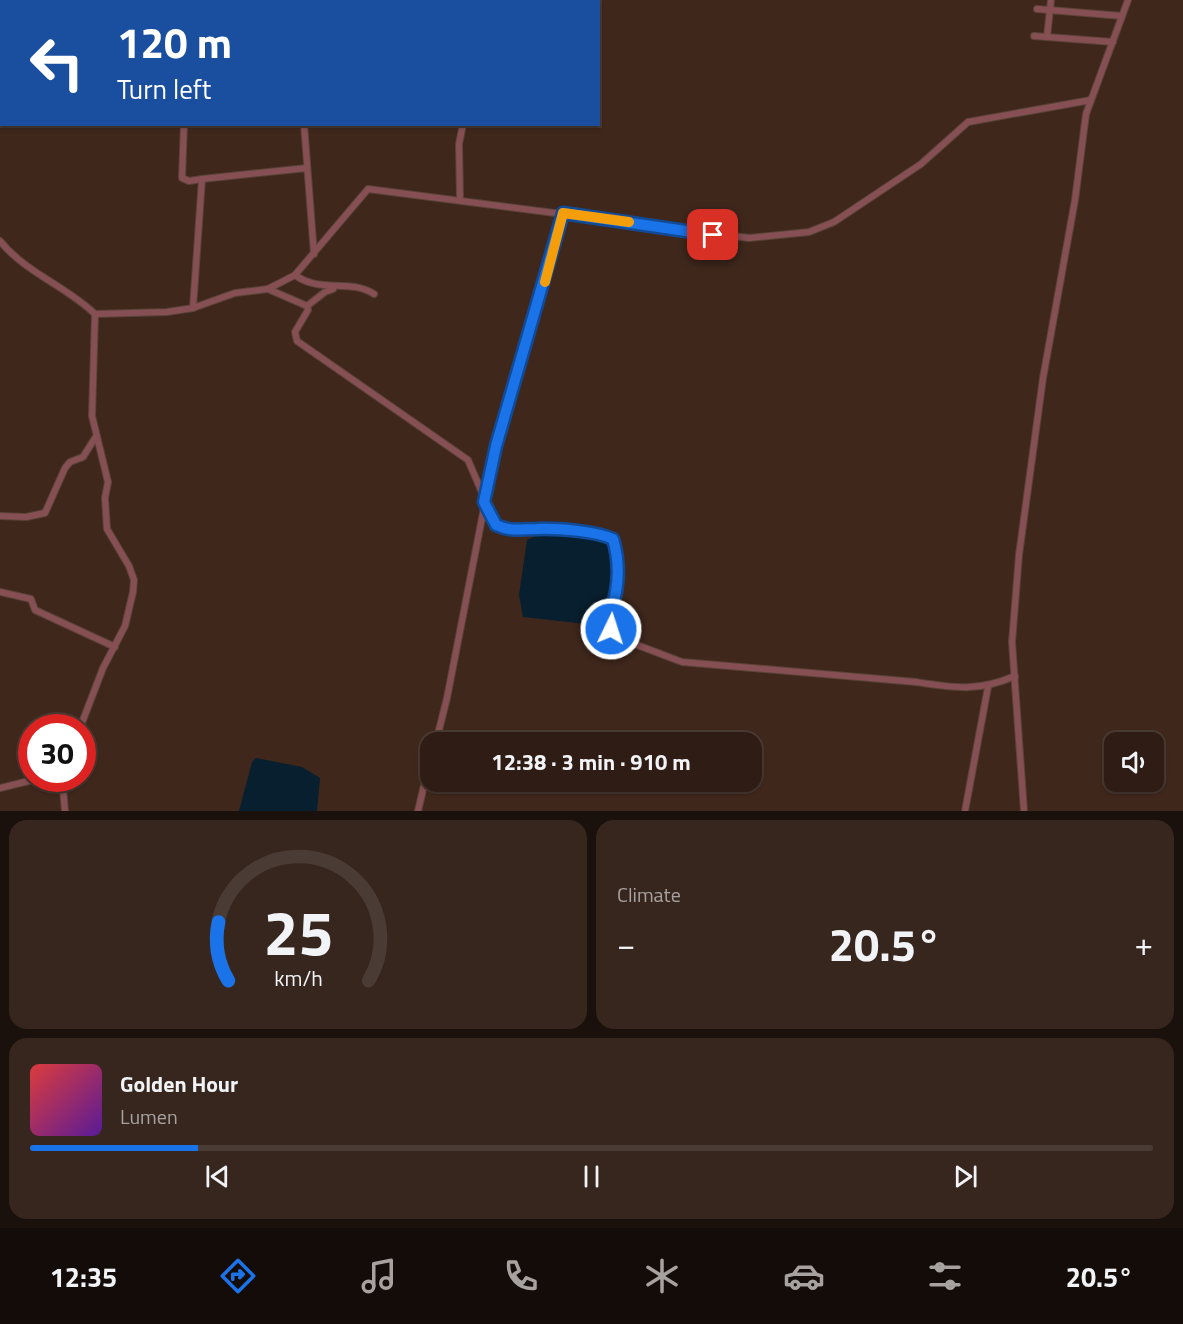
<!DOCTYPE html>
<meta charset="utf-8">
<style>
body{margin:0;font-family:"Titillium Web",sans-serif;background:#37261e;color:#f1f3f6;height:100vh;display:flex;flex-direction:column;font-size:22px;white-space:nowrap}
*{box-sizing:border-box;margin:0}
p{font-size:20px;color:#a7a2a0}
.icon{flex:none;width:33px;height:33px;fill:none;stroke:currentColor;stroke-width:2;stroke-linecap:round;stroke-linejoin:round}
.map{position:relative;height:811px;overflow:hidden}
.drawer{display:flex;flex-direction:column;gap:9px;padding:9px;background:#1a100c;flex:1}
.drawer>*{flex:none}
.hud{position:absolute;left:0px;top:0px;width:600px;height:126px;box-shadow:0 2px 4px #0004,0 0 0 2px #4a3b34;background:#1a4fa0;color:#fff;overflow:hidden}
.buttons{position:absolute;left:1104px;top:732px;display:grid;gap:12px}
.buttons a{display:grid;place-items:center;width:60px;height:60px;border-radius:12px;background:#2f1d15;box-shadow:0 2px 4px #0004,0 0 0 2px #4a3b34;font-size:30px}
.speed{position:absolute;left:18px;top:714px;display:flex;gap:12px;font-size:30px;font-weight:700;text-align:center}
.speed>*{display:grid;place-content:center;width:78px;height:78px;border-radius:50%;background:#2f1d15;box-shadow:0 2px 4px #0004,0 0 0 2px #4a3b34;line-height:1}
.speed .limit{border:9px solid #d22;background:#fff;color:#111}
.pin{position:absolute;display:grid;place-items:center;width:51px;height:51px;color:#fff;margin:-26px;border-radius:12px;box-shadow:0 3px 9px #0006}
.me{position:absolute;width:66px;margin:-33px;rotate:4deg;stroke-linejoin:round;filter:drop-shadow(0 0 4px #0008)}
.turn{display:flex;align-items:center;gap:21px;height:126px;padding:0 18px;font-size:27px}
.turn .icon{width:78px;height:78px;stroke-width:2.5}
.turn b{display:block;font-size:42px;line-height:51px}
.big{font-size:45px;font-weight:700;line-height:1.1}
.drawer .widget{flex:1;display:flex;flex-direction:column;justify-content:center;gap:9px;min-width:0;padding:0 21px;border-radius:18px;background:#37261e}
.drawer .dial{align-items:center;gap:0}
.dial svg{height:156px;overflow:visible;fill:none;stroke:#4a3b34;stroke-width:7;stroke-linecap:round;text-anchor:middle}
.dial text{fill:#f1f3f6;stroke:none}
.song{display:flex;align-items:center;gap:18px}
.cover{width:72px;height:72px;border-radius:9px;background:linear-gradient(135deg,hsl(0 70% 55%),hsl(270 70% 35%))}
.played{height:6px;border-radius:3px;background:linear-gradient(90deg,#1a73e8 15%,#4a3b34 15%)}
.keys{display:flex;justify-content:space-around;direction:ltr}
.heat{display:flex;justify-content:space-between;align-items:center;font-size:33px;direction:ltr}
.drawer .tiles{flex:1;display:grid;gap:9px;grid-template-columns:1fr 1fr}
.widget:last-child{grid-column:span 2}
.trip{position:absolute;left:420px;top:732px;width:342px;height:60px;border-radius:18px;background:#2f1d15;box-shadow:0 2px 4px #0004,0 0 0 2px #4a3b34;font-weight:700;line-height:60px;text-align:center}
.dock{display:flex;height:96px;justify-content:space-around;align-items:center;background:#130c08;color:#a7a2a0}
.dock .icon{width:42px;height:42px}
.dock .selected{color:#1a73e8}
.dock b{font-size:27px;color:#f1f3f6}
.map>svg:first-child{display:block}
.water{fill:#081f2f}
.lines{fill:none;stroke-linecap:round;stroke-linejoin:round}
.minor-casing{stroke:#5a4339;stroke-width:8}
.minor{stroke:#864f53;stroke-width:6}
.route-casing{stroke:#114b97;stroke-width:15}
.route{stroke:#1a73e8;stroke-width:10}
.slow{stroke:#f59e0b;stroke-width:10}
</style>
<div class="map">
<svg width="1183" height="811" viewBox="0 0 1183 811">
<rect width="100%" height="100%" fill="#3f271c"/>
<g class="water">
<path d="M540,534L594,538L610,544C617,559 611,607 599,620C595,624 591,623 586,624L523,617L519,595L527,540Z"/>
<polygon points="256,758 302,767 320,778 317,811 239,811 252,762"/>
</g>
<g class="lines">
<g class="minor-casing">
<g id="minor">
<polyline points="296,0 296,2"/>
<polyline points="457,0 457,2"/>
<polyline points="1037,9 1122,16"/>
<polyline points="0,35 1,35"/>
<polyline points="1034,36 1113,42"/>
<polyline points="1047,37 1051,0"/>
<polyline points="0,80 2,80"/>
<polyline points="184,124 182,178 189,181 202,179"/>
<polyline points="304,124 314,254"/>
<polyline points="460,198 459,144 463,124"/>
<path d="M0,241C26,273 66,286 95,314L92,416L108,482L105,498L107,529L129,566L134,580L133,592L125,626L103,668L80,728"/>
<path d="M295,275C320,294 350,278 374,294"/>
<path d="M268,289L307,306L308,310L295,332L297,341L468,460L496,525C511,532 521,529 537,529C556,528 596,531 613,539L617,559V577L609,622L616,636L624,640L682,662L916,682C955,688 978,692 1015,676"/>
<polyline points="307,306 325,292 333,289"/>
<polyline points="193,308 202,179 307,168"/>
<polyline points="95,314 167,312 193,308 235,293 268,289 295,275 368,189 749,238 809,232 834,222 921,164 968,122 1091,100"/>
<polyline points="0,516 26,517 45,513 65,468 70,462 83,457 95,438"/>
<polyline points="0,592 31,599 35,610 115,647"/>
<polyline points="436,742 447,698 496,446 563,213"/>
<polyline points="62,778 65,811"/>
<polyline points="0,788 41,778"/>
<polyline points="418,811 430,760"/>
<polyline points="965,811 988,687"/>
<polyline points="1024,811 1012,642 1019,555 1043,378 1075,200 1086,114 1128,0"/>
</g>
</g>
<use href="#minor" class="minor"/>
</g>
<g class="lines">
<g class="route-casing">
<path id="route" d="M611,629C605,618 614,604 616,592C619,575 618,556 613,539C596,531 556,528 537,529C521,529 511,532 496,525L484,502L496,446L563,213L713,235"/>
</g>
<use href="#route" class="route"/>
<polyline class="slow" points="545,282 563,213 629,222"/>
</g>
</svg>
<div class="buttons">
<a><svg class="icon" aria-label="sound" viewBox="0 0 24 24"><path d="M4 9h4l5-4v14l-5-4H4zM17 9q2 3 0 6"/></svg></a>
</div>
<div class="speed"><div class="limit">30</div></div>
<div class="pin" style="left:713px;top:235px;background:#d93025"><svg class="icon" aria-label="arrive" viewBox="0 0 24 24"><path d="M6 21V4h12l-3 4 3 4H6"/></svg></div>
<svg class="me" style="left:611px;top:629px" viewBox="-20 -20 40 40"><circle r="17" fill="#1a73e8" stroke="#fff" stroke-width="3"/><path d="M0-11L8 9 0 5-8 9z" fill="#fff"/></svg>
<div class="trip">12:38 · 3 min · 910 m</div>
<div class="hud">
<div class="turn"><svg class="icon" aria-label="left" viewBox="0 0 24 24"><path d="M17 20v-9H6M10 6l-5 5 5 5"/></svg><div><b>120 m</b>Turn left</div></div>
</div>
</div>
<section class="drawer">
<div class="tiles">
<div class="widget dial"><svg viewBox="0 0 100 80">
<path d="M14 69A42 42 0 1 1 86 69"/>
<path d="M14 69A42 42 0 0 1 9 39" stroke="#1a73e8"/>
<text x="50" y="56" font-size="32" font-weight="700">25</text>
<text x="50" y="72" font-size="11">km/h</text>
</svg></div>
<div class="widget"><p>Climate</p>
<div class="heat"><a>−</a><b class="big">20.5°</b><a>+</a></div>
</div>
<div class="widget">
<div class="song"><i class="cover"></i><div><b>Golden Hour</b><p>Lumen</p></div></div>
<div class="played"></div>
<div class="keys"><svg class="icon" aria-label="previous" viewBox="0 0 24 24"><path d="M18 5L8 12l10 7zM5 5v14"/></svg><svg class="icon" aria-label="pause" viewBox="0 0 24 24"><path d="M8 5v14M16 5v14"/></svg><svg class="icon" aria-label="next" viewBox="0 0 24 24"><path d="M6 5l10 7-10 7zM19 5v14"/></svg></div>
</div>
</div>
</section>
<nav class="dock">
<b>12:35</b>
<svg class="icon selected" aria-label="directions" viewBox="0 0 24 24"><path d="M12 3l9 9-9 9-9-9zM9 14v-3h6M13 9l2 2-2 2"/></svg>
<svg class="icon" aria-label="music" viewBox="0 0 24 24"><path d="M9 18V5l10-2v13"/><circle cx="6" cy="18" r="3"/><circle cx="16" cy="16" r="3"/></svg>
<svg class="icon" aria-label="phone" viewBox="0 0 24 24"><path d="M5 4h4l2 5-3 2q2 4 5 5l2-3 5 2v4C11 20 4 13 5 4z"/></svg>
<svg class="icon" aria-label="climate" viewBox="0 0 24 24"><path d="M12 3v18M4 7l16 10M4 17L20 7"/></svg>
<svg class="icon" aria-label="car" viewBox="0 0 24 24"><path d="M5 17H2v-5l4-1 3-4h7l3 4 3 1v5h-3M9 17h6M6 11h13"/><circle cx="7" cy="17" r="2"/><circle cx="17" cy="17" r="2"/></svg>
<svg class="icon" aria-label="filters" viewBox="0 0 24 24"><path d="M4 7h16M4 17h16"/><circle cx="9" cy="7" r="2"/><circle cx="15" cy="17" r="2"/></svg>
<b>20.5°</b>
</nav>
